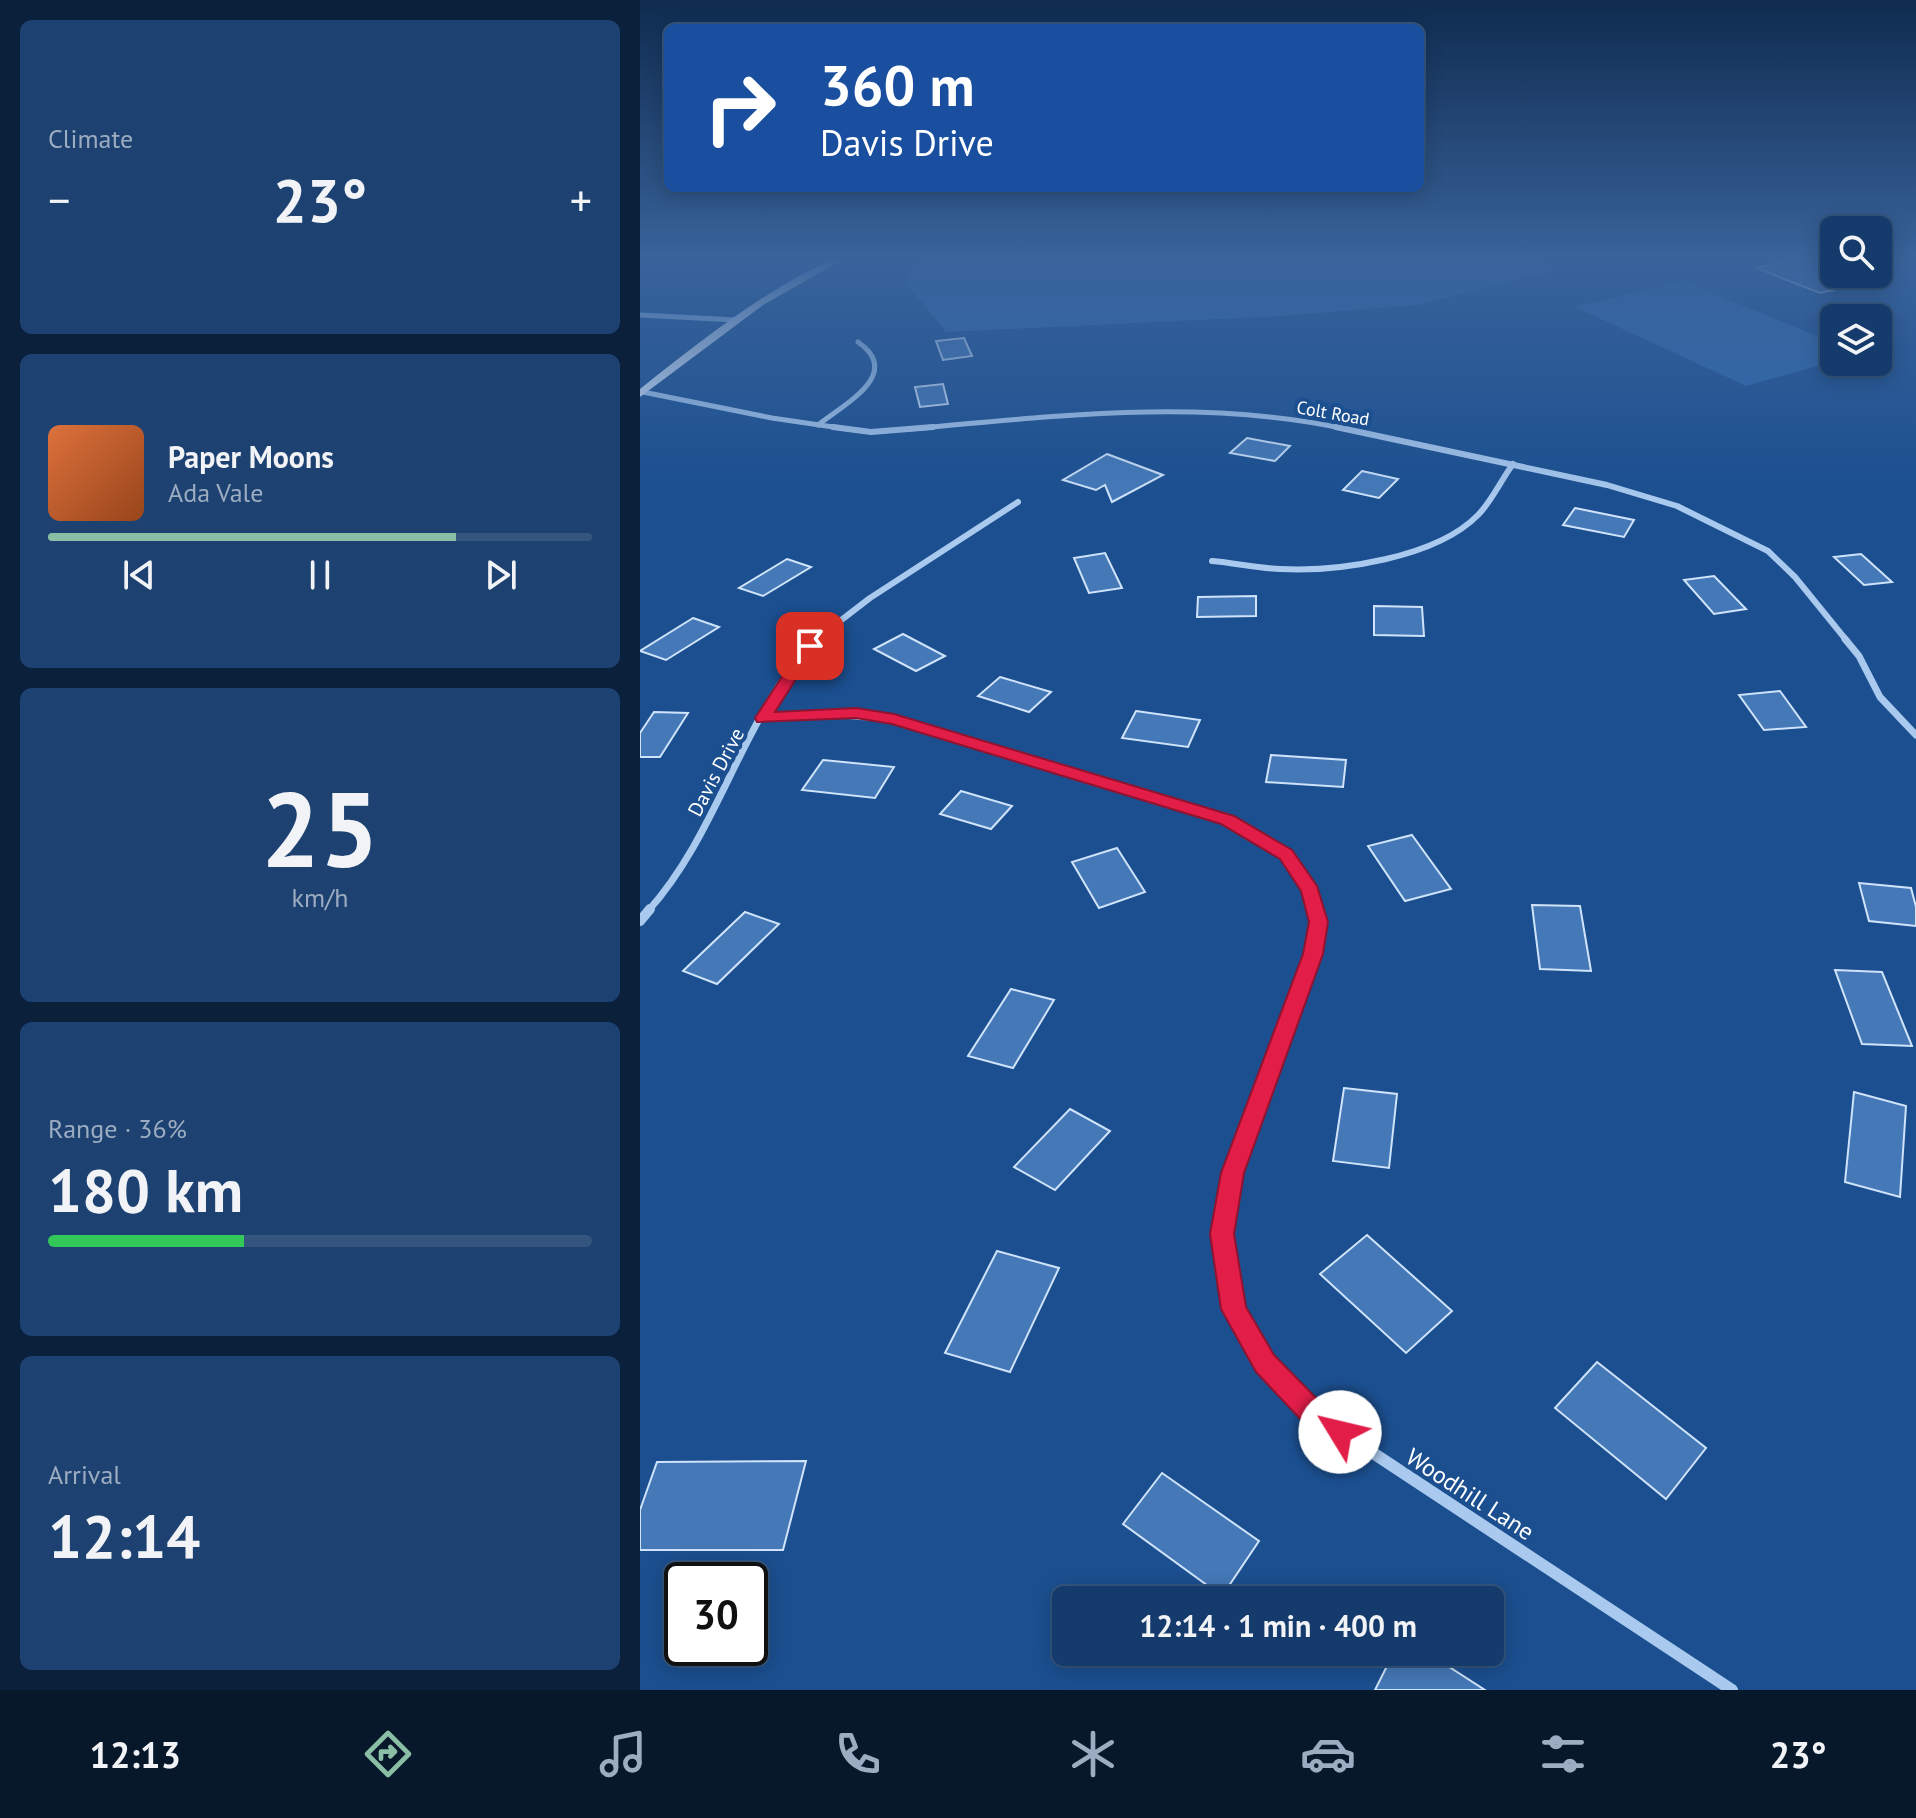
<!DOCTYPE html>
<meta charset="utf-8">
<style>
body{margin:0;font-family:"PT Sans",sans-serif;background:#1d4271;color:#f1f3f6;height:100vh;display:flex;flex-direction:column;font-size:30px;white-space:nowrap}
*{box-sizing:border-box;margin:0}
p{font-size:26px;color:#9dadc1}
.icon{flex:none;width:44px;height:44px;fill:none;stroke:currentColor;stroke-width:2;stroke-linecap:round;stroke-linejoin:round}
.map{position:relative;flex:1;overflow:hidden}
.sheet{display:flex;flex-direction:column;gap:20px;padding:20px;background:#0b203b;width:640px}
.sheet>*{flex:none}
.hud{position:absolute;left:24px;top:24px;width:760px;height:168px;border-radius:12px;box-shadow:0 4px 20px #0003,0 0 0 2px #33557e;background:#1a4fa0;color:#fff;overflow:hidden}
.controls{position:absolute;left:1180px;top:216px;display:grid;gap:16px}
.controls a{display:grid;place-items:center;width:72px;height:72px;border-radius:12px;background:#143b6b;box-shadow:0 4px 20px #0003,0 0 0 2px #33557e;font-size:40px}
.speed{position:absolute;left:24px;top:1562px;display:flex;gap:16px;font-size:40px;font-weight:700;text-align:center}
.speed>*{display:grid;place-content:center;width:104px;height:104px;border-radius:50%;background:#143b6b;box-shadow:0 4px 20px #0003,0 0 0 2px #33557e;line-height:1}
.speed .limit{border:4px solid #111;border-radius:12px;background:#fff;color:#111}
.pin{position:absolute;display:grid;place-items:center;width:68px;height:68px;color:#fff;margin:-34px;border-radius:16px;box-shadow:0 4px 12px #0006}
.me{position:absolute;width:88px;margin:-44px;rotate:306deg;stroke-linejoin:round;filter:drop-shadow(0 0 6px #0008)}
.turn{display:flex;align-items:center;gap:28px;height:168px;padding:0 24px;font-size:36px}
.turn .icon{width:104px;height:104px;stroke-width:2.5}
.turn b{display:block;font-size:56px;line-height:68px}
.big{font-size:60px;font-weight:800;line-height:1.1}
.sheet .card{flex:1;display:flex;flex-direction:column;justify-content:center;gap:12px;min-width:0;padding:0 28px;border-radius:12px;background:#1d4271}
.sheet .dial{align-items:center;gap:0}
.dial b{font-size:104px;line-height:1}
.song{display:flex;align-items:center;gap:24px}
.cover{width:96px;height:96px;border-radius:12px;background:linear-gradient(135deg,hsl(20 70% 55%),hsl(20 70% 35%))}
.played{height:8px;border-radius:4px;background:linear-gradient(90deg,#8abfa5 75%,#33557e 75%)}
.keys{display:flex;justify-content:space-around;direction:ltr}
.heat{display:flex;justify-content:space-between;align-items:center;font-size:44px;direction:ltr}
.charge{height:12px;border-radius:6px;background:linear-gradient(90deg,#34c759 36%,#33557e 0)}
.trip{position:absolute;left:412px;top:1586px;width:452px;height:80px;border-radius:12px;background:#143b6b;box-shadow:0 4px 20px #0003,0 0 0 2px #33557e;font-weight:800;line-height:80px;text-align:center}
.tab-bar{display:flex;height:128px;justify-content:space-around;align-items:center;background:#08182b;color:#9dadc1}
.tab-bar .icon{width:56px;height:56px}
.tab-bar .on{color:#8abfa5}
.tab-bar b{font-size:36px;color:#f1f3f6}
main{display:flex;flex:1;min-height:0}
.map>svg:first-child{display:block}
.green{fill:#2e69ad}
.building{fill:#4478b7;stroke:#cfe3fa;stroke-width:2}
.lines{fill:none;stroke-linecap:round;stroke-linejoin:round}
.street-far4{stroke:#a9c9ee;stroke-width:5}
.street-far3{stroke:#a9c9ee;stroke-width:6}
.street-far2{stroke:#a9c9ee;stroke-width:7}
.street-far1{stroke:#a9c9ee;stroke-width:10}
.street{stroke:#a9c9ee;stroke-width:12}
.secondary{fill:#d6e6fa;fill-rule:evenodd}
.route{fill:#e11d48;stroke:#92132f;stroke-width:2}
.labels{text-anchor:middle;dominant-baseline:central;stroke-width:8;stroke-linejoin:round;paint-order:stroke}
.far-street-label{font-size:18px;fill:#fff;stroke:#1b4f8f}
.street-label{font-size:20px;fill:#fff;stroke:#1b4f8f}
.near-street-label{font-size:24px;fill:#fff;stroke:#1b4f8f}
</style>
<main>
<section class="sheet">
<div class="card"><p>Climate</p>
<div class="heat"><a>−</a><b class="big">23°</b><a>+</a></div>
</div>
<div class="card">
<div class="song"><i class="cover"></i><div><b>Paper Moons</b><p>Ada Vale</p></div></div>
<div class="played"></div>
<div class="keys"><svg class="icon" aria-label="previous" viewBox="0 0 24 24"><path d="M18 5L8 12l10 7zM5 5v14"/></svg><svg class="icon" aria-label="pause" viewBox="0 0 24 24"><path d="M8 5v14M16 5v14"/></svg><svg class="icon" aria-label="next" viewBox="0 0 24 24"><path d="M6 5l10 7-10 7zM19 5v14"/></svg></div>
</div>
<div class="card dial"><b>25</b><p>km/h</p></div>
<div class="card"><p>Range · 36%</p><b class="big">180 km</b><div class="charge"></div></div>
<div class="card"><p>Arrival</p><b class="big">12:14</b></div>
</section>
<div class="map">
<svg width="1276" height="1690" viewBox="0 0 1276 1690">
<rect width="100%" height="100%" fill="#1b4f8f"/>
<g class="green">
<polygon points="277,260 899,260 918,269 777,305 640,316 306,332 267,284"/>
<polygon points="1043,281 1194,343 1194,361 1106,386 935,307"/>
</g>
<g class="building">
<polygon points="1149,260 1183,260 1194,264 1194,290 1180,293 1116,268"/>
<polygon points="324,338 332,356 303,360 296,341"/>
<polygon points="303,384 308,404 280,407 275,387"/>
<polygon points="607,438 650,446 635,461 590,453"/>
<polygon points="467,454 523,475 472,502 465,485 456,490 423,480"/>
<polygon points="722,471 758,479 739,498 703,490"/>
<polygon points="935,508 994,520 984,537 923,525"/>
<polygon points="465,553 482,588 449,593 434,558"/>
<polygon points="1221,554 1252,582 1224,585 1194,557"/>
<polygon points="147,559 171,567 123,596 99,588"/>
<polygon points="1074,576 1106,609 1074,614 1044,580"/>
<polygon points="616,596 616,616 557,617 558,597"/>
<polygon points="734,606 782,607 784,636 734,635"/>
<polygon points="53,618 79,627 26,660 0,651"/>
<polygon points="263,634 305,656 276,671 234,649"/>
<polygon points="360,677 411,692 389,712 338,696"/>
<polygon points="1140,691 1166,727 1124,730 1099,695"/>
<polygon points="496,711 560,720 548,747 482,738"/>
<polygon points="14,712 48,713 20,757 0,757 0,733"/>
<polygon points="631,755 706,760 703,787 626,782"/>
<polygon points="183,760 254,767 235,798 162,790"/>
<polygon points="321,791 372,806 351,829 300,814"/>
<polygon points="772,835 811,889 765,901 728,846"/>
<polygon points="477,848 505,892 459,908 432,862"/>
<polygon points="1219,883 1271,888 1276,907 1276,926 1229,921"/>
<polygon points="892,905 940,906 951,971 900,969"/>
<polygon points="105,912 139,924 77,984 43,971"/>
<polygon points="1195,970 1242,972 1272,1046 1222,1044"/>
<polygon points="371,989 414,1000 373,1068 328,1056"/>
<polygon points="704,1088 757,1094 749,1168 693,1161"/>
<polygon points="1214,1092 1266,1106 1260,1197 1205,1182"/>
<polygon points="430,1109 470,1131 415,1190 374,1167"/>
<polygon points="727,1235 812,1311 766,1353 680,1274"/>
<polygon points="357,1251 419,1268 370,1372 305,1353"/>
<polygon points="957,1362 1066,1448 1026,1499 915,1408"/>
<polygon points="166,1461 143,1550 0,1550 0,1510 17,1462"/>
<polygon points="522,1473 619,1541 582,1596 483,1524"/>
<polygon points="754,1652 786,1652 845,1690 735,1690"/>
</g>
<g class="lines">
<g class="street-far4">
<polyline points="0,315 96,320"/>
<polyline points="3,392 132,418 207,429"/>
<path d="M178,425C204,404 264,374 218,342"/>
<path d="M270,429C415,416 561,398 705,429"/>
</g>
<g class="street-far3">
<polyline points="193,427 231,432 293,427"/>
<polyline points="696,427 967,485 1037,506 1128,551 1155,577 1207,641"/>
<path d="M572,561C595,563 617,568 640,569C698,572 796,558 838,515C852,501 861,480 873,464"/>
<polyline points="174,641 230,598 378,502"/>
</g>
<g class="street-far2">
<polyline points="1205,639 1219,656 1240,697 1276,735"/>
<polyline points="123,718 188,714 254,719 587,820 646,854 670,890 675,911"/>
<path d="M8,911C80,831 101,717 176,639"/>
</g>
<g class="street-far1">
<polyline points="0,921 10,909"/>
<polyline points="585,1255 582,1234 592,1173 673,954 678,922 675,909"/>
</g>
<polyline class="street" points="585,1253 593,1309 625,1363 674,1414 1092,1690"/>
<path class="secondary" d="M191,260H202L123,305L0,397V389C61,341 120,293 191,260Z"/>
</g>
<linearGradient id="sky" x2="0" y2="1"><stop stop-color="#0f2b4f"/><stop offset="0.52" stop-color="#39639b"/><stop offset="1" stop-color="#39639b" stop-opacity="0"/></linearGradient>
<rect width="1276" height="497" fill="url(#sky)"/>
<polygon class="route" points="170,641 177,646 135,712 216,708 254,714 594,816 652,850 677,886 688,922 683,954 604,1173 594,1234 606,1307 634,1355 683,1405 709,1423 713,1432 709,1441 700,1445 664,1423 616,1372 581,1309 570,1234 581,1173 663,954 669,922 661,891 640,859 581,824 252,724 216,718 117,722 115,718 164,643"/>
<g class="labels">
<g class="far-street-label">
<text transform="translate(693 413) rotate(10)">Colt Road</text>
</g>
<g class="street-label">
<text transform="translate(76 772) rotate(-62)">Davis Drive</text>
</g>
<g class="near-street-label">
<text transform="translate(830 1494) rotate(33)">Woodhill Lane</text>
</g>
</g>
</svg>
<div class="controls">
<a><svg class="icon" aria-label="search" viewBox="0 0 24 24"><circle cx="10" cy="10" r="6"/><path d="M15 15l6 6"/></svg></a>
<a><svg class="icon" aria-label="layers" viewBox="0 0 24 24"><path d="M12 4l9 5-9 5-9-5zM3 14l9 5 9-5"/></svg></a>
</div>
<div class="speed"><div class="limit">30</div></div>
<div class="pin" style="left:170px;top:646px;background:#d93025"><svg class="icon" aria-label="arrive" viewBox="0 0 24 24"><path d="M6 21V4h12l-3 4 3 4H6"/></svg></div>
<svg class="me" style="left:700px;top:1432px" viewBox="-20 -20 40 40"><circle r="19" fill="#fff"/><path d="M0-13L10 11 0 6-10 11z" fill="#e11d48"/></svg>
<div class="trip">12:14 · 1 min · 400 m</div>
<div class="hud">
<div class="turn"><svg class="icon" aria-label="right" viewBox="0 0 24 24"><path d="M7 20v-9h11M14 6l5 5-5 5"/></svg><div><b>360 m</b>Davis Drive</div></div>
</div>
</div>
</main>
<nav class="tab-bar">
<b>12:13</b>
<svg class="icon on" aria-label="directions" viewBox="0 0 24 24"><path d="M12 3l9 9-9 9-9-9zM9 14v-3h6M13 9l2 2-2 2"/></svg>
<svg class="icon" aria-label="music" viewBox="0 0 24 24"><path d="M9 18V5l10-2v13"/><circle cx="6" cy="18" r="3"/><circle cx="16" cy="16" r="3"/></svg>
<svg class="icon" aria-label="phone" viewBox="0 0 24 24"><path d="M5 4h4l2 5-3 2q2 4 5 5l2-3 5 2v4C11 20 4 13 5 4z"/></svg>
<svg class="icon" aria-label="climate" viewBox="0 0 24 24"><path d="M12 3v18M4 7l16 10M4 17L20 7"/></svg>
<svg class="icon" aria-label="car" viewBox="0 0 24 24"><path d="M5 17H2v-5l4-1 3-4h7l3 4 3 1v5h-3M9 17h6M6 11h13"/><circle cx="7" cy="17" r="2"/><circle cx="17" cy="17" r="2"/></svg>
<svg class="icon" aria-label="filters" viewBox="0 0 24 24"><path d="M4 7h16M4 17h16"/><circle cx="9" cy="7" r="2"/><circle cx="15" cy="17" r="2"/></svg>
<b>23°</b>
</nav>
